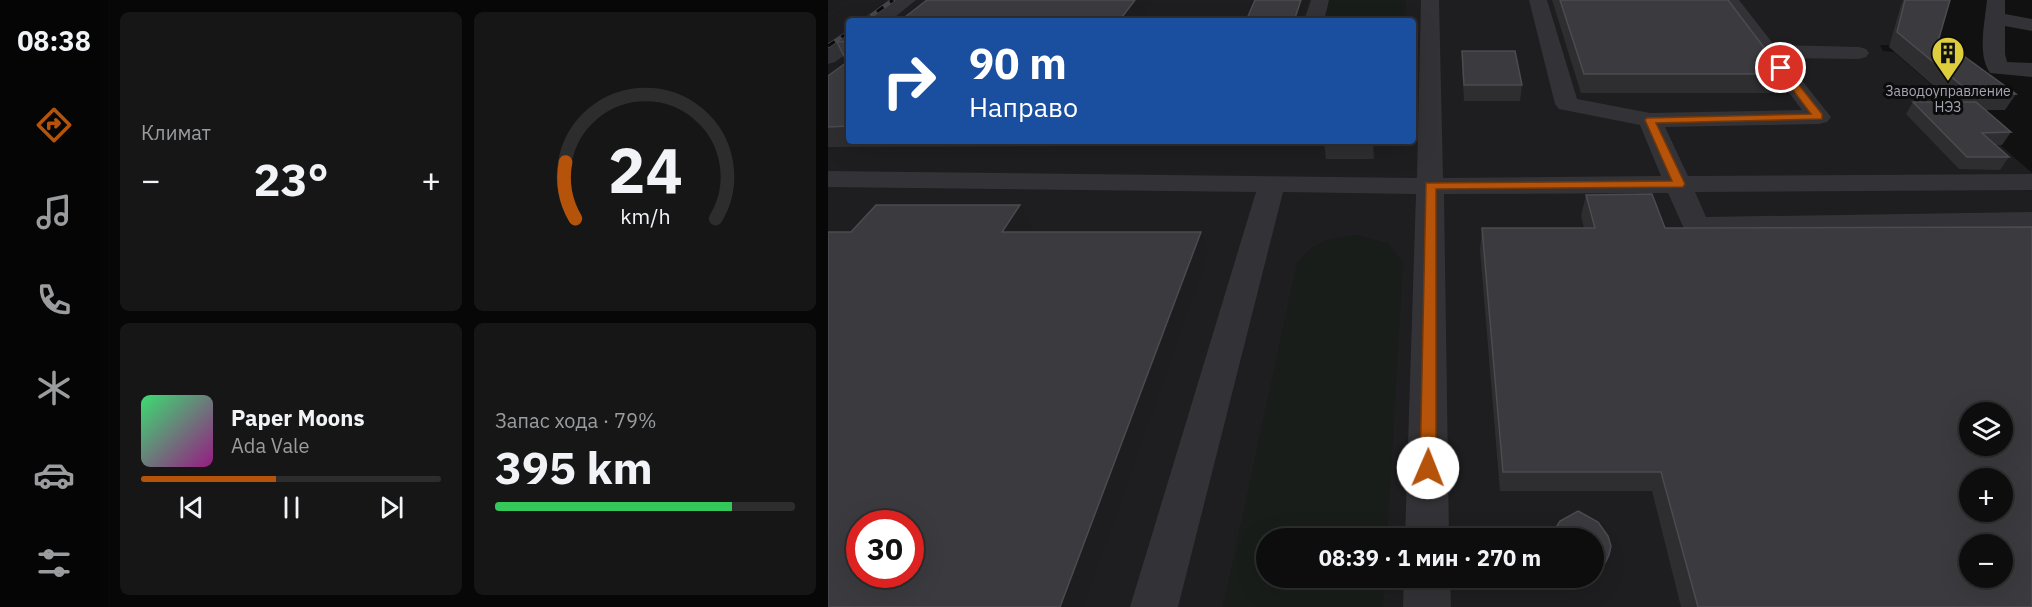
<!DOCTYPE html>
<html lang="ru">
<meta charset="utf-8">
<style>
body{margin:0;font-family:"IBM Plex Sans",sans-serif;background:#161617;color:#f1f3f6;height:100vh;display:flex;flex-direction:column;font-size:22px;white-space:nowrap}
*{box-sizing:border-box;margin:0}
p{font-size:20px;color:#9a9c9e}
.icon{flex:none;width:33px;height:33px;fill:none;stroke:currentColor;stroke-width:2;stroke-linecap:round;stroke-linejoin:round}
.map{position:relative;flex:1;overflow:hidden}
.sheet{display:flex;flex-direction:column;gap:12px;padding:12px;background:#070708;width:720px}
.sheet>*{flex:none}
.hud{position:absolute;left:18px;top:18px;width:570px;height:126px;border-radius:6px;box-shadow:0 6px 24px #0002,0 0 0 2px #2d2d2e;background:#1a4fa0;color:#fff;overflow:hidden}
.fabs{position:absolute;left:1131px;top:402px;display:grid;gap:12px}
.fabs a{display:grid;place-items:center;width:54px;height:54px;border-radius:50%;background:#0d0d0e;box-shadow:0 6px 24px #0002,0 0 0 2px #2d2d2e;font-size:30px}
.speed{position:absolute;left:18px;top:510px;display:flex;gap:12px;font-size:30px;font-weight:700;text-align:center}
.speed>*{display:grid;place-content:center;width:78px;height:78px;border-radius:50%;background:#0d0d0e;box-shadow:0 6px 24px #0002,0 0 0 2px #2d2d2e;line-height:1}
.speed .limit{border:9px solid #d22;background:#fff;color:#111}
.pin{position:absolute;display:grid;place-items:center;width:51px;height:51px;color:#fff;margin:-26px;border:3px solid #fff;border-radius:50%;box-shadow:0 2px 6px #0007}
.me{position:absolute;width:66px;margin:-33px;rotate:1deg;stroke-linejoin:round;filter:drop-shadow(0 0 4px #0008)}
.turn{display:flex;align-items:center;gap:21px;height:126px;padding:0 24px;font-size:27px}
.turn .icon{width:78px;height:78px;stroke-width:2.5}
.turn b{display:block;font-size:42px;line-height:51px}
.big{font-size:45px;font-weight:700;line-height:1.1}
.sheet .tile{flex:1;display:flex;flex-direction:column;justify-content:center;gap:9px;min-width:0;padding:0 21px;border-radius:9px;background:#161617}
.sheet .dial{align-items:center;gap:0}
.dial svg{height:156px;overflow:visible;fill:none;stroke:#2d2d2e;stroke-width:7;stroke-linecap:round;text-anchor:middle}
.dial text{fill:#f1f3f6;stroke:none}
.song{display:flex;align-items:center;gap:18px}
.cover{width:72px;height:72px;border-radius:9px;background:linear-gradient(135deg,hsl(140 70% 55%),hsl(310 70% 35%))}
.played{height:6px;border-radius:3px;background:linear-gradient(90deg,#b45309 45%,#2d2d2e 45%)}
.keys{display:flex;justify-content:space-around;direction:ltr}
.heat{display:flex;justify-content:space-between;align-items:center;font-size:33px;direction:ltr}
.charge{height:9px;border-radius:4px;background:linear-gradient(90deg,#34c759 79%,#2d2d2e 0)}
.sheet .tiles{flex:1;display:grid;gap:12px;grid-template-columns:repeat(2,1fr)}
.trip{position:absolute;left:428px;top:528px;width:348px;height:60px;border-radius:30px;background:#0d0d0e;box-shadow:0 6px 24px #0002,0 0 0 2px #2d2d2e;font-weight:700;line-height:60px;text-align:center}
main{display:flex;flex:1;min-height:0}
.dock{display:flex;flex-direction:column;width:108px;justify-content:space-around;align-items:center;background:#050506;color:#9a9c9e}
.dock .icon{width:42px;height:42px}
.dock .current{color:#b45309}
.dock b{font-size:27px;color:#f1f3f6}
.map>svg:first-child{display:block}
.built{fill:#1e1d1f;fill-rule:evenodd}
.green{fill:#181d1a}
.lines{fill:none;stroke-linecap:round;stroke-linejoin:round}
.minor{fill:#333337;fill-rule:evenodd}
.rail-casing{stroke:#46464c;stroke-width:4.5}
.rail{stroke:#0c0c0d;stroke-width:3;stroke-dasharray:8;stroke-linecap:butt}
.wall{fill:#2e2d30}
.shaded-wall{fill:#1d1c1e}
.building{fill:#3b3a3e;stroke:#4b4b50;stroke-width:1.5;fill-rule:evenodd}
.route{fill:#b45309;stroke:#753606;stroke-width:1.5}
.labels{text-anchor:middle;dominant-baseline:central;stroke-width:6;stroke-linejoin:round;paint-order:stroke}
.far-poi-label{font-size:14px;fill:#a4a5b2;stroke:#0c0c0d}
</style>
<main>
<nav class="dock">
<b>08:38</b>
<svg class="icon current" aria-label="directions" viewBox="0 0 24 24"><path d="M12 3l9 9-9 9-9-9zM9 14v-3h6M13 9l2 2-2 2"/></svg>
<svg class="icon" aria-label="music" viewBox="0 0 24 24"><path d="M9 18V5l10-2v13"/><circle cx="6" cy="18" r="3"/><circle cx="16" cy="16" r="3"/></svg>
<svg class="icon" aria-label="phone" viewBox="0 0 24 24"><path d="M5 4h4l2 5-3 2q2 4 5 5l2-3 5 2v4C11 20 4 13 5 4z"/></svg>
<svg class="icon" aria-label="climate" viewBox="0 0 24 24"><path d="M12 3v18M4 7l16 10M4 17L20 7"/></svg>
<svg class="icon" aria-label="car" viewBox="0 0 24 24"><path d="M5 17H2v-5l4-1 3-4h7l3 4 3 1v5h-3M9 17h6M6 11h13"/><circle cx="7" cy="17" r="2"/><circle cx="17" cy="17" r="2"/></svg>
<svg class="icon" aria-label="filters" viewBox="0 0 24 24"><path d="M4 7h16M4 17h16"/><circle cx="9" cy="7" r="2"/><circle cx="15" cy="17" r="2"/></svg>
</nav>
<section class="sheet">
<div class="tiles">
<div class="tile"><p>Климат</p>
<div class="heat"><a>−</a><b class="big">23°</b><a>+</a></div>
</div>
<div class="tile dial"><svg viewBox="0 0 100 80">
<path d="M14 69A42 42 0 1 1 86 69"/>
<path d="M14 69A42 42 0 0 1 9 40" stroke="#b45309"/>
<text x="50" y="56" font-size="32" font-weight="700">24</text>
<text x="50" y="72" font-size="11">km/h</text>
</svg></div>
<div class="tile">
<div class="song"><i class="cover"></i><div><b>Paper Moons</b><p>Ada Vale</p></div></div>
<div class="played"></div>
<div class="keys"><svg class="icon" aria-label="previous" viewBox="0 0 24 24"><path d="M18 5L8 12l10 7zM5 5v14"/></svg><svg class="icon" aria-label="pause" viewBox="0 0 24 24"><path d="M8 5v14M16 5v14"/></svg><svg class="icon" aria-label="next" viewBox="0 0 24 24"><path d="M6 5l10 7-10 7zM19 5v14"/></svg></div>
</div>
<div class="tile"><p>Запас хода · 79%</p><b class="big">395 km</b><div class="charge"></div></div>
</div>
</section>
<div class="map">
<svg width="1204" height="607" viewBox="0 0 1204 607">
<rect width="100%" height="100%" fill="#111112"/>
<path class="built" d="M0,0H1118L1062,45H1052L1055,51L1066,52L1204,173V607H0ZM21,21H585V141H21ZM1142,412H1174V446H1142ZM1142,478H1174V512H1142ZM32,524H82V574H32ZM438,538H765V578H438ZM1142,544H1174V578H1142Z"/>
<g class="green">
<polygon points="500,0 578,0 576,21 495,21"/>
<path d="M528,235L560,243L575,263L559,538H438V578H557L555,607H395L469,263C489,240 498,239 528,235Z"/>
</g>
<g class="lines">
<g class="minor">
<polygon points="67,0 88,0 62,21 40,21"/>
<polygon points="483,0 501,0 496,21 476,21"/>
<polygon points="593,0 611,0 615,178 833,176 812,125 731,109 727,104 701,0 719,0 749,99 822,113 974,110 892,0 911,0 946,45 1031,47 1038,49 1041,53 1038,57 1031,59 956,58 1003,117 999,122 991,124 837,127 860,176 1204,174 1204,190 867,192 878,217 1204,212 1204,230 868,235 858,233 840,193 616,194 621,538 577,538 588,194 455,192 350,607 302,607 428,192 0,187 0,171 589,178"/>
<path d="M1159,0H1177V14L1204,19V31L1177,26V54L1179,62L1204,63V77L1162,73C1149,54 1157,22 1159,0Z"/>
<polygon points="21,36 21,52 7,62 0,64 0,48 14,38"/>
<polygon points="576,578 622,578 623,607 575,607"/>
</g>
<g class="rail-casing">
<g id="rail">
<polyline points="36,21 65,0"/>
<polyline points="0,46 21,32"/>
</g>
</g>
<use href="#rail" class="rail"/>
</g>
<g class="wall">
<polygon points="724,0 900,0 956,74 948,93 753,93"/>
<polygon points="1075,0 1122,0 1111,38 1188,94 1177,110 1157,110 1183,132 1174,145 1167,145 1181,157 1172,170 1131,169 1078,114 1085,102 1124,102 1061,47 1073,5"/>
<polygon points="21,41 21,141 258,141 254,146 0,147 0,76 19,62"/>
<polygon points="634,51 694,85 692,101 636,101 634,66"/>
<polygon points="548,141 546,159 498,159 496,142"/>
<polygon points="758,195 837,228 1204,607 853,607 824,491 672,491 652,250 654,228 756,228 753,216"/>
<polygon points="750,511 770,522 780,536 783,546 781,555 772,573 764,578 753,581 742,578 765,578 765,538 724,538 727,529 732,521"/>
</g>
<g class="shaded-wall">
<polygon points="0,0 19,0 0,12"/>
<polygon points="307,0 325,0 311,21 291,21"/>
<polygon points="473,0 480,0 473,21 466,21"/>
<polygon points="252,141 258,141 254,146"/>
<polygon points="545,141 548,141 546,159"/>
<polygon points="192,205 204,227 187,253 174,232"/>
<polygon points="373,232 380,254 255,607 232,607"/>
<polygon points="781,555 772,573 764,578 769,568"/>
</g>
<g class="building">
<polygon points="99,0 307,0 291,21 72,21"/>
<polygon points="427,0 473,0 466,21 418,21"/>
<polygon points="732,0 900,0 956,74 756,74"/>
<polygon points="1077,0 1122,0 1111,38 1188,94 1144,94 1069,32"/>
<polygon points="21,41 21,126 0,127 0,76 19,62 9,42"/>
<polygon points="634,51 687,51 694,85 636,85"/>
<polygon points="1085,102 1148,102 1183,132 1154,133 1181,157 1139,157"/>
<rect x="496" y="141" width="49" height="1"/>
<path d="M824,194L837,228L1204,227V607H870L833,472H675L654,228H767L758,195ZM1142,412H1174V446H1142ZM1142,478H1174V512H1142ZM1142,544H1174V578H1142Z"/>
<path d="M48,205H192L174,232H373L232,607H0V232H23ZM32,524H82V574H32Z"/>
<polygon points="750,511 770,522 780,536 783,546 781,555 777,563 769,568 765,569 765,538 725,538 727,529 732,521"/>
</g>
<polygon class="route" points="950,66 956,66 994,114 994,119 828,123 857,184 855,187 608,189 608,468 606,473 600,475 594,473 592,468 598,183 844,181 817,120 819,118 983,114 950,70"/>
<defs>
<g id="building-pin" transform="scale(1.725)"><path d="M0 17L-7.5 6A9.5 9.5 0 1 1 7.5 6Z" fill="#dece3d" stroke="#0c0c0d"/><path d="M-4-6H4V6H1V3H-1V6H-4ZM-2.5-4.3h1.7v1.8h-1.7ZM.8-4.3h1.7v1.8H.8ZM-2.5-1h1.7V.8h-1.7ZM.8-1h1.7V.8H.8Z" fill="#111"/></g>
</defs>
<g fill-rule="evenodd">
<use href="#building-pin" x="1120" y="53"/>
</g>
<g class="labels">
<g class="far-poi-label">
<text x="1120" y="91">Заводоуправление<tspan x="1120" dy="16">НЭЗ</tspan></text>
</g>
</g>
</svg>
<div class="fabs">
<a><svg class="icon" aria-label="layers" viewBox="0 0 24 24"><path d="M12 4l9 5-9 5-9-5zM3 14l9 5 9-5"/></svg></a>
<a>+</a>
<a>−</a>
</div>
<div class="speed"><div class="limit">30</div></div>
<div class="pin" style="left:953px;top:68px;background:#d93025"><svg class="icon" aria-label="arrive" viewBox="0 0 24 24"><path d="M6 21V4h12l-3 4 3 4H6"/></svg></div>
<svg class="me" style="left:600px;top:468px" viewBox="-20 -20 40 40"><circle r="19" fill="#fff"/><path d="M0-13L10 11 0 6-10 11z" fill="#b45309"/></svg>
<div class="trip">08:39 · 1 мин · 270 m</div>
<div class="hud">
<div class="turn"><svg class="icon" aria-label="right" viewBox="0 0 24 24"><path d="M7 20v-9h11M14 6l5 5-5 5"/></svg><div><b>90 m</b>Направо</div></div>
</div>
</div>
</main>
